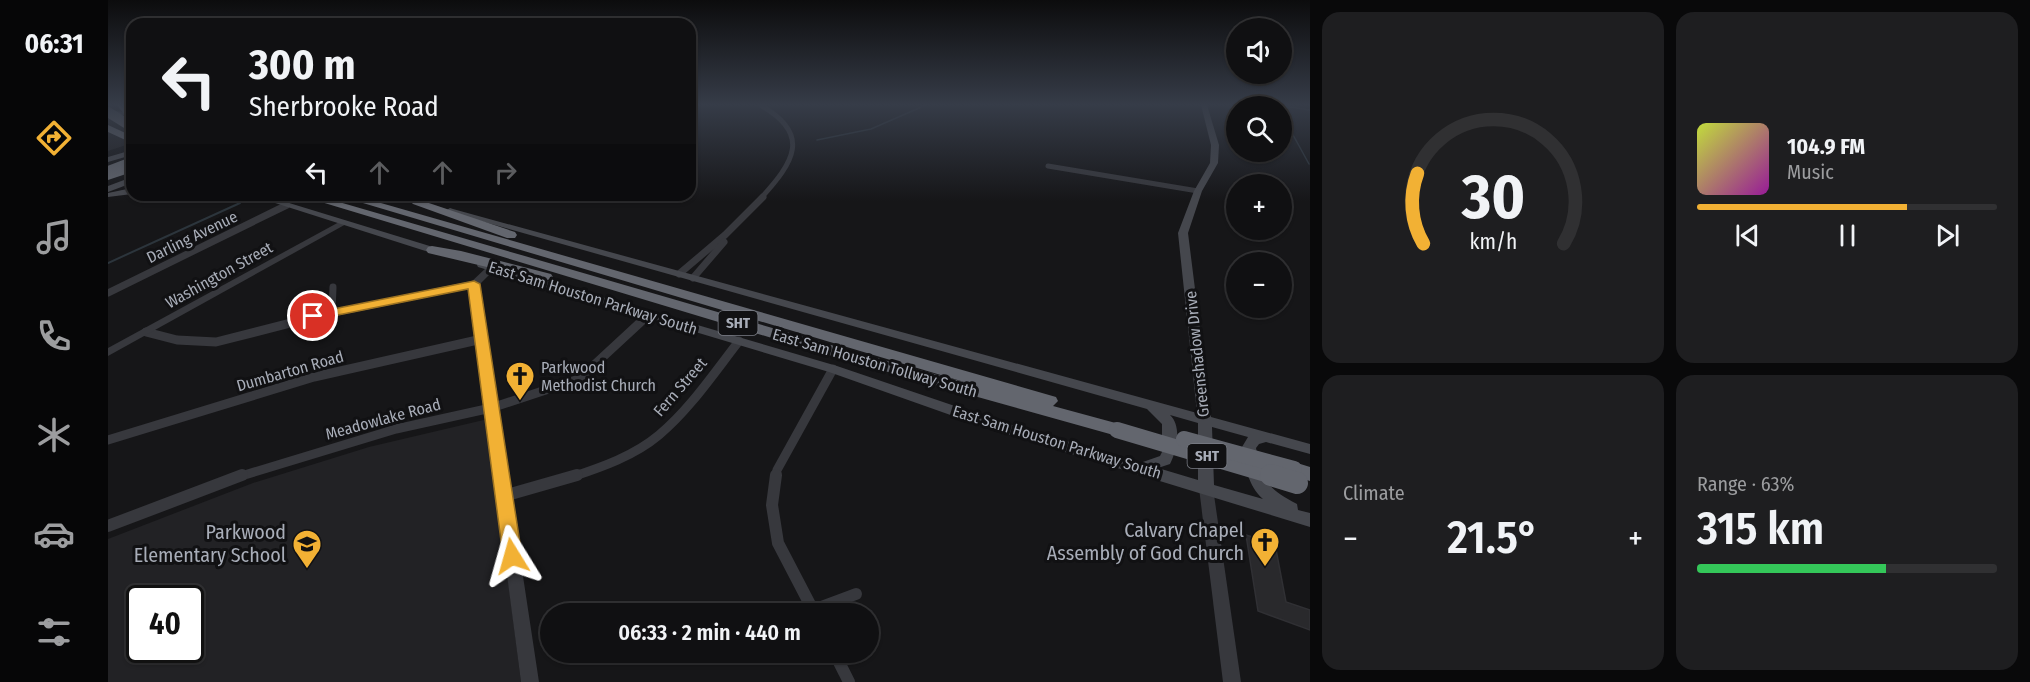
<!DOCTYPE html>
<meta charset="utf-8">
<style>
body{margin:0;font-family:"Fira Sans Condensed",sans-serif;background:#1e1e20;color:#f1f3f6;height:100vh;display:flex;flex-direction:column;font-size:22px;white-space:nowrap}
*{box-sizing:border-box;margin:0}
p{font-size:20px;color:#9c9d9f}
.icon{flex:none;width:33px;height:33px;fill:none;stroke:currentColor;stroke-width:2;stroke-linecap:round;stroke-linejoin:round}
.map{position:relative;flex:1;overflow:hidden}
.side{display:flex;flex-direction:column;gap:12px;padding:12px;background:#09090a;width:720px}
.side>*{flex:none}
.banner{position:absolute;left:18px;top:18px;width:570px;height:183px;border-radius:18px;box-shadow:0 2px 4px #0004,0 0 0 2px #303032;background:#101012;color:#f1f3f6;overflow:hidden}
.controls{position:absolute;left:1118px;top:18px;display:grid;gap:12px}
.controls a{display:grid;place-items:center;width:66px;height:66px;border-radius:50%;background:#101012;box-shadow:0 2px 4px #0004,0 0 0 2px #303032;font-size:30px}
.speed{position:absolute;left:18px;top:585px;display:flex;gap:12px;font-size:30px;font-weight:700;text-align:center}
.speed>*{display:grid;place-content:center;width:78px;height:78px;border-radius:50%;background:#101012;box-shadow:0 2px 4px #0004,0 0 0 2px #303032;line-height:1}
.speed .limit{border:3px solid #111;border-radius:9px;background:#fff;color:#111}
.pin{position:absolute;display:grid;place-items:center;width:51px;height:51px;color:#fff;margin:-26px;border:3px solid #fff;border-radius:50%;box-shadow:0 2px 6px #0007}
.me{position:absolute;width:66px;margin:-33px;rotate:352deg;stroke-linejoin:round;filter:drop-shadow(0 0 4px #0008)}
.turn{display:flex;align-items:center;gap:21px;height:126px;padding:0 24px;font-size:27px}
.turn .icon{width:78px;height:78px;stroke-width:2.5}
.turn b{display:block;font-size:42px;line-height:51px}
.lanes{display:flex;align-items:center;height:57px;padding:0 24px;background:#0003;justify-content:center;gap:30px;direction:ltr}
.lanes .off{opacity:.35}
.big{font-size:45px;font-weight:600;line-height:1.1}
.side .card{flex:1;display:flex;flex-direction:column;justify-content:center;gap:9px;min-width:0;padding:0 21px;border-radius:18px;background:#1e1e20}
.side .dial{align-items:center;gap:0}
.dial svg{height:156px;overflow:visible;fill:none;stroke:#303032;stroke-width:7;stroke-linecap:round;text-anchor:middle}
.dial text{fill:#f1f3f6;stroke:none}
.song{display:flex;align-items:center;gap:18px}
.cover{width:72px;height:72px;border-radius:9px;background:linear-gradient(135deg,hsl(70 70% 55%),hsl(300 70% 35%))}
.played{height:6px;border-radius:3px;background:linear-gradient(90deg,#f2b134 70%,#303032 70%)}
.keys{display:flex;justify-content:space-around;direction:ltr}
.heat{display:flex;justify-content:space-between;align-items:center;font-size:33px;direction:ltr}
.charge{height:9px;border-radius:4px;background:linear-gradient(90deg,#34c759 63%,#303032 0)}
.side .tiles{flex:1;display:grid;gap:12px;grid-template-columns:repeat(2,1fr)}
.trip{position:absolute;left:432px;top:603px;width:339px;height:60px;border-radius:30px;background:#101012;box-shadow:0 2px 4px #0004,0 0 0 2px #303032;font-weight:600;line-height:60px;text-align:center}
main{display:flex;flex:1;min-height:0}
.dock{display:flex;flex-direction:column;width:108px;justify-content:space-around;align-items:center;background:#060607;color:#9c9d9f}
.dock .icon{width:42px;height:42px}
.dock .current{color:#f2b134}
.dock b{font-size:27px;color:#f1f3f6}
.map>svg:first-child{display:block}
.built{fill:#222225;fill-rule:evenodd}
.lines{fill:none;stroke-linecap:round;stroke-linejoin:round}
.stream-far1{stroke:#2c353c;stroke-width:1.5}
.stream{stroke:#2c353c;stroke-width:2}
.building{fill:#29292c;stroke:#303034;stroke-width:1.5}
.minor-far3{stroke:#37383d;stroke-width:5}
.minor-far2{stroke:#37383d;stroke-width:7}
.minor-far1{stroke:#37383d;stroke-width:9}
.minor{stroke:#37383d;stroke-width:12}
.tertiary{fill:#37383d;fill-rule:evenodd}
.secondary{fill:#45474d;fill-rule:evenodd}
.motorway{fill:#63666e;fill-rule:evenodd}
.motorway-bridge-far2{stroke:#63666e;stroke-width:10}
.motorway-bridge-far1{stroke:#63666e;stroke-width:16}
.motorway-bridge{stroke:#63666e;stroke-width:22}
.route{fill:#f2b134;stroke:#9d7322;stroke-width:1.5}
.labels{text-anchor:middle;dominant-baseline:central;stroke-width:6;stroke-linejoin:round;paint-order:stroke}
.shield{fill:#111113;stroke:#7b7e86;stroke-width:1.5}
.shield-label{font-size:15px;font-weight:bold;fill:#a8adb8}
.street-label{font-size:16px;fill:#a8adb8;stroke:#111113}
.poi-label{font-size:16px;fill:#a8adb8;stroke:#111113;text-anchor:start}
.near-poi-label{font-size:20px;fill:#a8adb8;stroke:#111113;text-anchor:end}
</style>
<main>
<nav class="dock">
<b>06:31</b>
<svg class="icon current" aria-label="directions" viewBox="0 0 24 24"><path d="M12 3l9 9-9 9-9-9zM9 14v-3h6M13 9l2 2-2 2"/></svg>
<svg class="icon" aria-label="music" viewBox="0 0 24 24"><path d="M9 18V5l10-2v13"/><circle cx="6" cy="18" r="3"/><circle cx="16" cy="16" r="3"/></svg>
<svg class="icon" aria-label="phone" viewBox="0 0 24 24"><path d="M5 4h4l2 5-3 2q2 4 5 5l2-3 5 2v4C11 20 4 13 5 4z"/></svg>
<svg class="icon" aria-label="climate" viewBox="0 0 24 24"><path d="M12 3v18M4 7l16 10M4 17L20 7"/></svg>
<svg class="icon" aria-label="car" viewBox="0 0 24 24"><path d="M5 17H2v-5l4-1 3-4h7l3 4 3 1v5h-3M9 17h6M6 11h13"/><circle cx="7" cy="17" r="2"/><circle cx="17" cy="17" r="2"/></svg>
<svg class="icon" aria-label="filters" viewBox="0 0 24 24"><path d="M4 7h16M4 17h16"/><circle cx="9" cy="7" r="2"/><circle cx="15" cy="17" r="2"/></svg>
</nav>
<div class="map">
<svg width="1202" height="682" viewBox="0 0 1202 682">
<rect width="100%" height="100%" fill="#161618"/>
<g class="built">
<polygon points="0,105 24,105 24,143 0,151"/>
<path d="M380,419L413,682H0V539L145,483L261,447ZM32,598H82V650H32Z"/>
</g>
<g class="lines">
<g class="stream-far1">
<polyline points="1169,105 1202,110"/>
<polyline points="1173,113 1201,164"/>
<polyline points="709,140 763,129 818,105"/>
</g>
<polyline class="stream" points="0,263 132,203"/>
</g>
<polygon class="building" points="1138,535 1167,544 1178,602 1202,610 1202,630 1150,611"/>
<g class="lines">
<g class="minor-far3">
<path d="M652,105C704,134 686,162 653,198"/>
<polyline points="940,166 1090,191"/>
</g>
<g class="minor-far2">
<polyline points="571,274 617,235 655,197"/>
<polyline points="585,278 616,242"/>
<polyline points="0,293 179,205"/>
<polyline points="224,312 225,287"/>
<polyline points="196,319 366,284"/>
<polyline points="535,319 540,315"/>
</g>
<g class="minor-far1">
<polyline points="38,332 69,340 108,342 202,318"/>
<polyline points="0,440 206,377 374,339"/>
<polyline points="130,477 288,429 383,408 471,379 537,318"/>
<path d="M464,477C494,467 526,456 551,435C582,409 606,373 631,341"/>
<polyline points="668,477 669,470 725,369"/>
</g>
<g class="minor">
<polyline points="668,475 664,505 670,543 707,614"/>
<polyline points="396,496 469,475"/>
<polyline points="0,526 134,475"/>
<polyline points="705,610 748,594"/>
<polyline points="726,652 741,682"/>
</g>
<g class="tertiary">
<polygon points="233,221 239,221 240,223 0,356 0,348"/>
<polygon points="383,265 388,268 371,285 431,682 413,682 361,284 380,266"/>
<polygon points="1098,483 1103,484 1105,488 1133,682 1115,682 1091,488 1093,484"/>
</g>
<g class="secondary">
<path d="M1093,105H1099L1111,145L1110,163L1094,191L1080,233L1103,417L1202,444V454L1158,442L1151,444L1148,448C1155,481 1158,488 1189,504L1190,510L1202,513V527L882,429L721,372L370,267L369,265L370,263H378L729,366L891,421L1032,463L1052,456L1054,452V424L1039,409L337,211L342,208L345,209L1089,413L1070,233L1086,191L1102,163L1103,145ZM1062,415L1090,423V480L1050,468L1062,464C1069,451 1074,426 1062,415ZM1104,427L1140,437L1134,447C1137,466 1140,486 1155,499L1106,485Z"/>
<polygon points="0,111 22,112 24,119 18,115 0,115"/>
<polygon points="24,150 24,155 0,162 0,157"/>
<polygon points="24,177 24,183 0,192 0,186"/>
<polygon points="24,188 24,194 0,197 0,193"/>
<polygon points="142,195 155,195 338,251 339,253 338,255 330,255"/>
<polygon points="281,195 294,195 323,205 319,208"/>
</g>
<g class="motorway">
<polygon points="9,105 18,105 24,113 17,115"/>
<polygon points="0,125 24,136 24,143 0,132"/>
<polygon points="24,165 24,172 0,180 0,173"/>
<polygon points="190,195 207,195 740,350 873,387 228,195 245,195 948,397 950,401 945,406 1015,425 1018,430 1015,435 1009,436 730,358"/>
<polygon points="309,199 407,232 409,235 407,238 399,238 305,204 303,202"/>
<polygon points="324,246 353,251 443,274 445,277 438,281 320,253 318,250 320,247"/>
<polygon points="1186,462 1202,467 1202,481 1179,474 1177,469 1179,464"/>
</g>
<g class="motorway-bridge-far2">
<polyline points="0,112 24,127"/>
<polyline points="0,171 24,162"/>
</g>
<g class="motorway-bridge-far1">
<polyline points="1009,430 1168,477"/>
<polyline points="1076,439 1186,469"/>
</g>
<polyline class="motorway-bridge" points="1163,475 1189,483"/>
</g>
<linearGradient id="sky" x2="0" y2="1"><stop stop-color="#0c0c0d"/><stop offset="0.52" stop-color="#363c48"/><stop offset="1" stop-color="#363c48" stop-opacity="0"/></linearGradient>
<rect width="1202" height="201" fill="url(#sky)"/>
<polygon class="route" points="366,281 372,284 414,556 411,562 404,564 398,562 395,556 360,289 205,320 198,316 205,313"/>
<defs>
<g id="church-pin" transform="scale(1.5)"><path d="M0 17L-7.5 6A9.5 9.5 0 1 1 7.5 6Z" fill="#f2b134" stroke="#111113"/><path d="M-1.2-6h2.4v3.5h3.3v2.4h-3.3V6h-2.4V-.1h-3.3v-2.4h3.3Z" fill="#111"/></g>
<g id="school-pin" transform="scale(1.5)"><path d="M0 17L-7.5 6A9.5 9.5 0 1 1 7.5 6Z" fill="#f2b134" stroke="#111113"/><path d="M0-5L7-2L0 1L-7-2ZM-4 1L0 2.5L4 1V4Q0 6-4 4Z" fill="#111"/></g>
</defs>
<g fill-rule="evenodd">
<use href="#church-pin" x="412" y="376"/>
<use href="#church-pin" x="1157" y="542"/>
<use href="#school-pin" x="199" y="544"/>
</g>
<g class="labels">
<g class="shield">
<rect x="610.5" y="311" width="39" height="24" rx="4.5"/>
<rect x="1079.5" y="444" width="39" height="24" rx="4.5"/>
</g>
<g class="shield-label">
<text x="630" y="323">SHT</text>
<text x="1099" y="456">SHT</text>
</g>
<g class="street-label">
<text transform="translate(84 237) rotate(-26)">Darling Avenue</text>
<text transform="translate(111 275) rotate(-29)">Washington Street</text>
<text transform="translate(485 298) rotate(17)">East Sam Houston Parkway South</text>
<text transform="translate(1089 354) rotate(-96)">Greenshadow Drive</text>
<text transform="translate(767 363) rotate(16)">East Sam Houston Tollway South</text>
<text transform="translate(182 371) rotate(-16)">Dumbarton Road</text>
<text transform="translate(572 387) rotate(-49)">Fern Street</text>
<text transform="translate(275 419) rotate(-15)">Meadowlake Road</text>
<text transform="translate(949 442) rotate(17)">East Sam Houston Parkway South</text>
</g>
<g class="poi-label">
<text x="433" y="367">Parkwood<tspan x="433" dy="18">Methodist Church</tspan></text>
</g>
<g class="near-poi-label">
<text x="1136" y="530">Calvary Chapel<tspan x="1136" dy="23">Assembly of God Church</tspan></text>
<text x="178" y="532">Parkwood<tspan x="178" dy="23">Elementary School</tspan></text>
</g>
</g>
</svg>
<div class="controls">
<a><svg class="icon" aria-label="sound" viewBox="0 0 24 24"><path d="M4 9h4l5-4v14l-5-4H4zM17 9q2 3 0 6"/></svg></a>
<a><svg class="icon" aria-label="search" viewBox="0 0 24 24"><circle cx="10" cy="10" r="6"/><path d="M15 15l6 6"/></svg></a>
<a>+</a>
<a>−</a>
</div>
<div class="speed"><div class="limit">40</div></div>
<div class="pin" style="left:205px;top:316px;background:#d93025"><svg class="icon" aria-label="arrive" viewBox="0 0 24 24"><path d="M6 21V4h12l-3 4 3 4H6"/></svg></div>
<svg class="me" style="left:404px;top:556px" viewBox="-20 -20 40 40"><path d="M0-17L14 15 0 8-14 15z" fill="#f2b134" stroke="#fff" stroke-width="4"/></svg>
<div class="trip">06:33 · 2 min · 440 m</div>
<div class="banner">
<div class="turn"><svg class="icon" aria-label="left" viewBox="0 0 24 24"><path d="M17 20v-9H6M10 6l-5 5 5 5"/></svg><div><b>300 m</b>Sherbrooke Road</div></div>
<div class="lanes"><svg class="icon" aria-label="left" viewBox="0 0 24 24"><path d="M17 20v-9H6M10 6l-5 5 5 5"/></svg><svg class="icon off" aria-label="ahead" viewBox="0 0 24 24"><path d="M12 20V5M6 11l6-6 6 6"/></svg><svg class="icon off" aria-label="ahead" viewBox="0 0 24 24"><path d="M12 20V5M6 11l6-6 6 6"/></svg><svg class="icon off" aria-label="right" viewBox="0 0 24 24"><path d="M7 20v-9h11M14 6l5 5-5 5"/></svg></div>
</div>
</div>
<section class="side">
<div class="tiles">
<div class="card dial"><svg viewBox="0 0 100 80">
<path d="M14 69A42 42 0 1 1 86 69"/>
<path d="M14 69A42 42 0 0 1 11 33" stroke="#f2b134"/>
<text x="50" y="56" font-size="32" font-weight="700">30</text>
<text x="50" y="72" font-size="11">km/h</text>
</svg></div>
<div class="card">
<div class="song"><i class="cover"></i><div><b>104.9 FM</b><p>Music</p></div></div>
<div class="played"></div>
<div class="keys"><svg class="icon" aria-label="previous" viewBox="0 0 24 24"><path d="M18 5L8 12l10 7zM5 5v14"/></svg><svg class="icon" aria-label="pause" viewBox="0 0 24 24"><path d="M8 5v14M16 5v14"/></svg><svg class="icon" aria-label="next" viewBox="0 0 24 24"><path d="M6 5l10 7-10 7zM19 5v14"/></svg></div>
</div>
<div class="card"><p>Climate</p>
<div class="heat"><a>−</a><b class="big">21.5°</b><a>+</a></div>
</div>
<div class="card"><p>Range · 63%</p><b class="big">315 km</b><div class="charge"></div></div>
</div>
</section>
</main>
